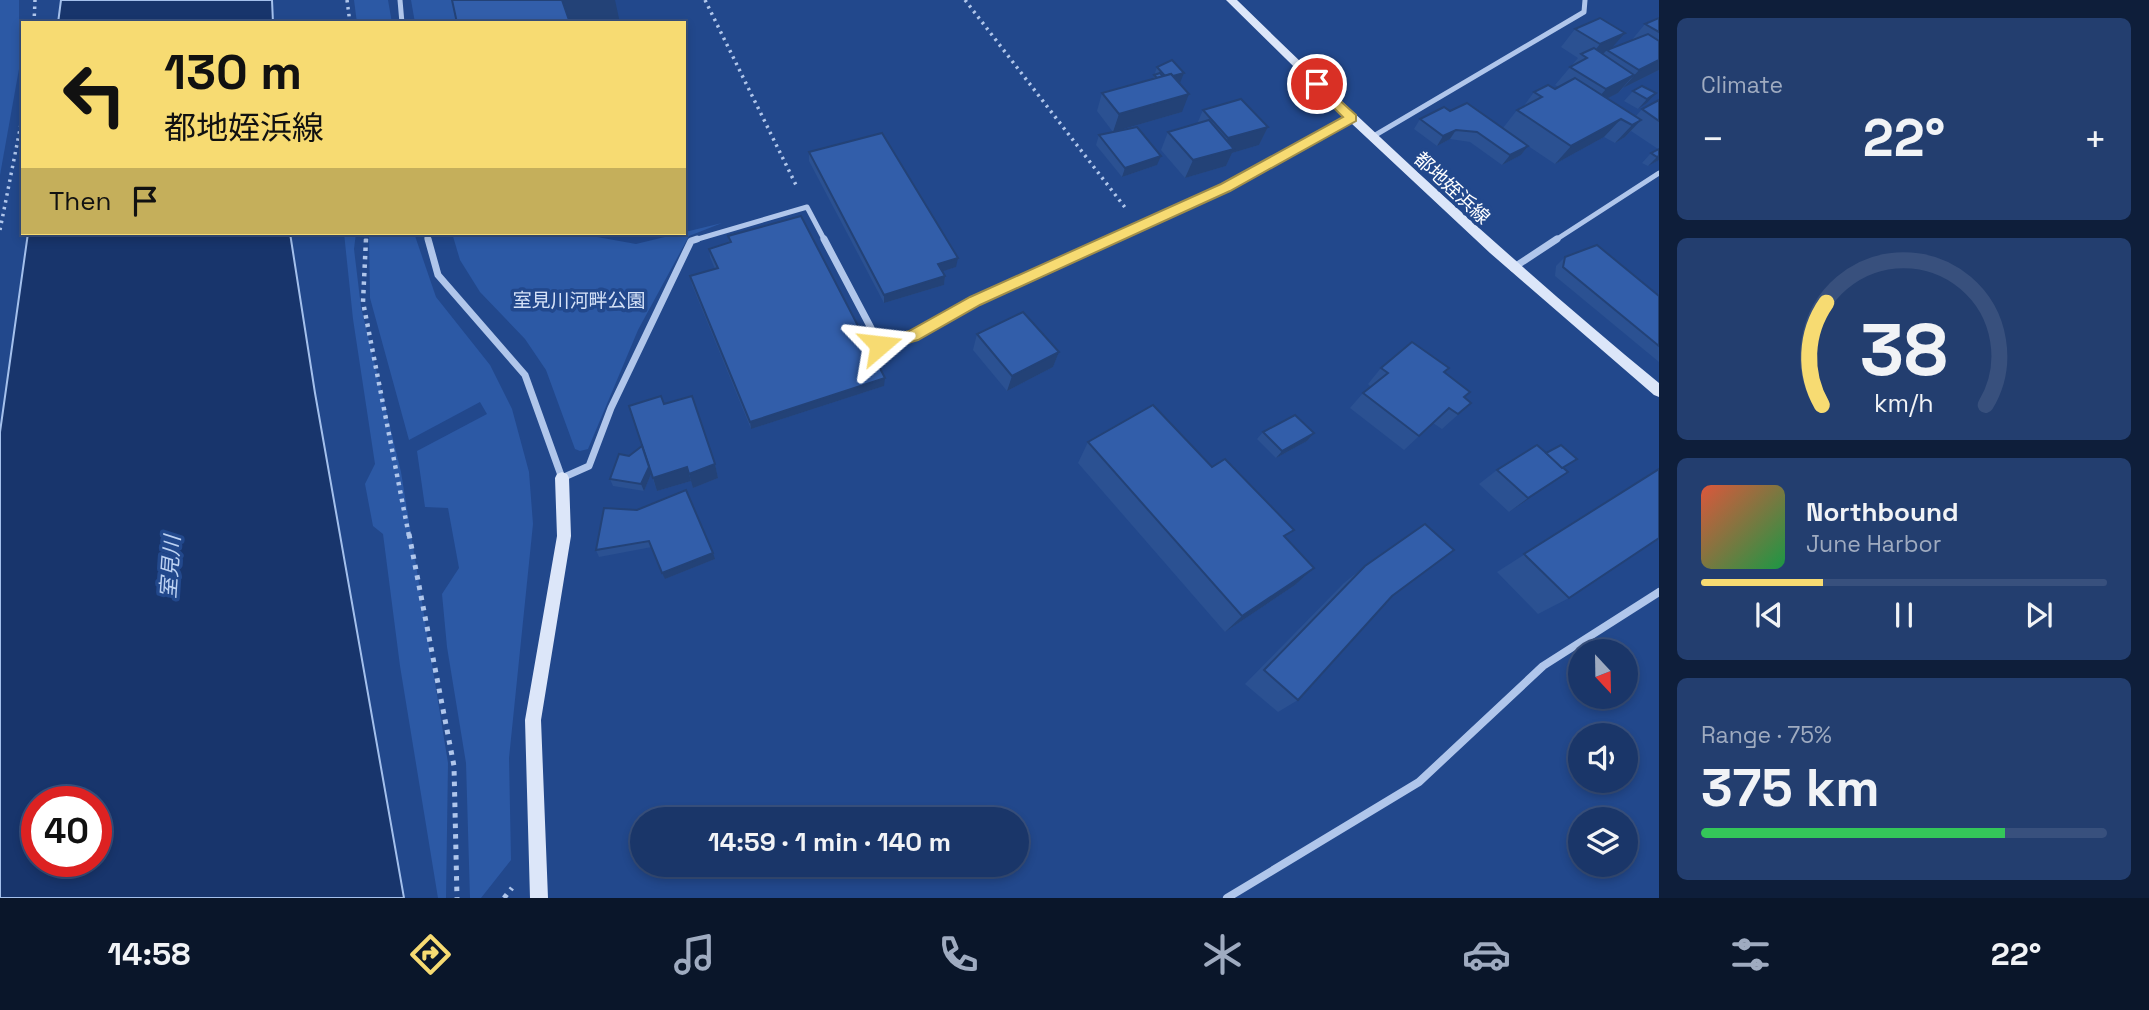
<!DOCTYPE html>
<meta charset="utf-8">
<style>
body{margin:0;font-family:"Space Grotesk","Noto Sans JP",sans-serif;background:#233e6f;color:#f1f3f6;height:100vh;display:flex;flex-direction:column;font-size:26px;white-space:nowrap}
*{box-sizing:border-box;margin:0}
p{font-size:23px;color:#9fabc0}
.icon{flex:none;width:38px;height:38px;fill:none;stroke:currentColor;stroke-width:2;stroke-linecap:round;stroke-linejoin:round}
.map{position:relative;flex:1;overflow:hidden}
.panel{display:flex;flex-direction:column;gap:18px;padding:18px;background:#0e1e3a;width:490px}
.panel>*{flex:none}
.hud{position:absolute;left:21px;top:21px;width:665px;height:214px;border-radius:0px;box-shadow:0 4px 10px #0003,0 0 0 2px #38507d;background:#f7db72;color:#111;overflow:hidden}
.needle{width:46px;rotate:158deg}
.fabs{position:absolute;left:1568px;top:639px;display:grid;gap:14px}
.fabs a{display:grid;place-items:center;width:70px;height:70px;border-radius:50%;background:#1a3669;box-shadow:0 4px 10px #0003,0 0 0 2px #38507d;font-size:35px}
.speed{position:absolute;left:21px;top:786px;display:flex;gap:14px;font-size:35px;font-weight:700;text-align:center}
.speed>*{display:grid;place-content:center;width:91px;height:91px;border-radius:50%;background:#1a3669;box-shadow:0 4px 10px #0003,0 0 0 2px #38507d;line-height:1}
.speed .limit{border:10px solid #d22;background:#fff;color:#111}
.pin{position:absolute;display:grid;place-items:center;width:60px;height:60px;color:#fff;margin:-30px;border:4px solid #fff;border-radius:50%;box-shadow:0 2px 7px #0007}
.me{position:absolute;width:77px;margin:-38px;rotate:73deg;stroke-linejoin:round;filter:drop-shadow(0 0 5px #0008)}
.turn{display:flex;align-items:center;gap:24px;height:147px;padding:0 28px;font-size:32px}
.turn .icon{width:91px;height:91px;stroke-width:2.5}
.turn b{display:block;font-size:49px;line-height:60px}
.then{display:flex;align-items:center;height:66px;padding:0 28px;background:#0003;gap:14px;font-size:26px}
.big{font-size:52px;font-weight:700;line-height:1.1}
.panel .widget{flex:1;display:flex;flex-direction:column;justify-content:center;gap:10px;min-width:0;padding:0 24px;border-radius:10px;background:#233e6f}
.panel .dial{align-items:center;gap:0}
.dial svg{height:182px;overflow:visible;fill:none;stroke:#38507d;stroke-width:7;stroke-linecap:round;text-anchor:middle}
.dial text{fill:#f1f3f6;stroke:none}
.song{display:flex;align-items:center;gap:21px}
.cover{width:84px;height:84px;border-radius:10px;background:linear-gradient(135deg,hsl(10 70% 55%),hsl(140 70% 35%))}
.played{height:7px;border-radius:4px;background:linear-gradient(90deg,#f7db72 30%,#38507d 30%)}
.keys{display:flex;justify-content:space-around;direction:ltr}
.heat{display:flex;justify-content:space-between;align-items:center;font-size:38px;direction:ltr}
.charge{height:10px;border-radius:5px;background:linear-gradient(90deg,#34c759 75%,#38507d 0)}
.trip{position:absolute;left:630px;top:807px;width:399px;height:70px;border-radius:35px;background:#1a3669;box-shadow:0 4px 10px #0003,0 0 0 2px #38507d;font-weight:700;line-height:70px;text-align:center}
.dock{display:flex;height:112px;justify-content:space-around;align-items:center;background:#0a162a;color:#9fabc0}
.dock .icon{width:49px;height:49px}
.dock .selected{color:#f7db72}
.dock b{font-size:32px;color:#f1f3f6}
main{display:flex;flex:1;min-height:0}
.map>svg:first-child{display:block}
.green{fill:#2c59a5}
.water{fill:#18356c;stroke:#a4c0ec;stroke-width:2;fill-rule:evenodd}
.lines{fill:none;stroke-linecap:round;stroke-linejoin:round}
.path-far2{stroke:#b0c6eb;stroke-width:3.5;stroke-dasharray:2.5 4.5;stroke-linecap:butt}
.path-far1{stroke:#b0c6eb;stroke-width:4.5;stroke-dasharray:3.5 5;stroke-linecap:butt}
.path{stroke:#b0c6eb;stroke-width:5;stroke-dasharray:4.5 6;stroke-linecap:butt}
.street-far2{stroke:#b0c6eb;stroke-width:5}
.street-far1{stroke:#b0c6eb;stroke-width:7}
.street{stroke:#b0c6eb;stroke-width:8}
.secondary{fill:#dce6f9;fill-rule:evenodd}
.wall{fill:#2b5192}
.shaded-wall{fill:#234277}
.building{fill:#325eaa;stroke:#234277;stroke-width:2}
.route{fill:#f7db72;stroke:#a18e4a;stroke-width:2}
.labels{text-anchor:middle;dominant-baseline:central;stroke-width:7;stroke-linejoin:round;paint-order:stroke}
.street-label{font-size:19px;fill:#fff;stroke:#22488c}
.park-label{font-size:19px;fill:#d5e2f8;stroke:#22488c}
.water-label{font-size:21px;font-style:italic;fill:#bcd1f2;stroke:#22488c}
</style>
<main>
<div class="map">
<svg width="1659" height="898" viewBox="0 0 1659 898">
<rect width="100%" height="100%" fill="#22488c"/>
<g class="green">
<polygon points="0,0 19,0 19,69 0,175"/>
<polygon points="354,0 388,0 392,23 357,23"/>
<polygon points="411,0 454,0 459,23 415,23"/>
<polygon points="722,223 689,236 638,330 588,449 580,451 575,449 546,370 525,339 480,292 460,260 452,233 575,233 636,244"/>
<polygon points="344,233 356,233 354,249 361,307 401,472 448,763 446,898 438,898 400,666 383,534 373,526 365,484 375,464 353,319"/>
<polygon points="369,233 414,233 436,297 490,365 512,409 529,472 533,524 509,758 511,860 481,898 470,898 466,763 447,647 442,594 459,568 448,508 425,507 417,451 487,414 480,402 409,440 370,298"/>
</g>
<g class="water">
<polygon points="61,0 272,0 273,23 58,23"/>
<path d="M28,233H290L315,393L404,898H0V432ZM37,802H96V861H37Z"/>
</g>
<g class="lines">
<g class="path-far2">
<polyline points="347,0 350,23"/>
<polyline points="705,0 797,187"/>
<polyline points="965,0 1127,210"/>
<polyline points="34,23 35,0"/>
<polyline points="0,230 23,114"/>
<polyline points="366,241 366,233"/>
</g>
<polyline class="path-far1" points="366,239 363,302 409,536"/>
<g class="path">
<polyline points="409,534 454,766 457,898"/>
<polyline points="504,898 512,888"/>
</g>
<g class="street-far2">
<polyline points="400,0 402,23"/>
<polyline points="1372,137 1584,12 1585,0"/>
<polyline points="426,233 428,241"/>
<polyline points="691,241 807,207 825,241"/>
<polyline points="1554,241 1659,173"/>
</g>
<g class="street-far1">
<polyline points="428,239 438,275 525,375 562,478 589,466 611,408 691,241 697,239"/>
<polyline points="824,239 880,345"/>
<polyline points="1513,268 1557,239"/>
</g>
<polyline class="street" points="1227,898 1419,782 1543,666 1659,592"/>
<g class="secondary">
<path d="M1226,0H1237C1373,133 1512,262 1659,383V397L1654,395L1490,253L1351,123L1230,190L979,304L918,340L880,350L875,349L873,345L875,341L909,332L971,298L1222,184L1345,117Z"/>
<polygon points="562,472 567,474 569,478 571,536 541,720 548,898 530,898 525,720 557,536 555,478 557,474"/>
</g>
</g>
<g class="wall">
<polygon points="1659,18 1659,70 1623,88 1618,93 1607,98 1636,116 1642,109 1659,100 1659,160 1648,166 1642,163 1651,153 1658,149 1631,131 1625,137 1615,143 1604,137 1555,164 1522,142 1528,146 1521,155 1502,165 1470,142 1450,139 1437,146 1414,129 1420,119 1450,111 1503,128 1517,110 1523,107 1534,92 1555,89 1559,87 1555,85 1578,58 1561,47 1575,29 1612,48 1631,41 1645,24"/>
<polygon points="1157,67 1184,73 1179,83 1182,112 1113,132 1097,111 1102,93 1153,79"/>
<polygon points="1633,91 1656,93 1647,103 1638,109 1624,101"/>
<polygon points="1203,110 1268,127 1259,145 1232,153 1226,166 1185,178 1161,150 1168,132 1197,124"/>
<polygon points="1099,135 1157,165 1122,177 1096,145"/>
<polygon points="809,152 956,267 942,271 945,276 944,285 884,303 809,161"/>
<polygon points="728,236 884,386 751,429 692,285 690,276 715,269 710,257 709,249 729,243"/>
<polygon points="1565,257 1659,296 1659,362 1555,276 1556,266"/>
<polygon points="977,334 1059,352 1053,367 1007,391 973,350"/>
<polygon points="1381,368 1444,373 1464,397 1471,403 1442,429 1433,423 1404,450 1350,408 1363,393 1371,387 1368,384"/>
<polygon points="664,404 715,464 718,478 693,488 691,481 657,491 649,468 651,474 644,491 613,486 610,479 629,456 642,446"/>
<polygon points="1263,432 1314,433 1307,441 1276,458 1257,439"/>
<polygon points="1088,442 1212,467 1286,538 1314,568 1295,585 1225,632 1078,463"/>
<polygon points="1563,469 1548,486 1509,512 1479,484 1497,470"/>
<polygon points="1659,469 1569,598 1538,614 1497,572"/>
<polygon points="604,508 715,559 665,579 652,547 599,557 596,550"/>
<polygon points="1365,566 1392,596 1298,700 1278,712 1245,684 1344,583"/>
</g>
<g class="shaded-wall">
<polygon points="561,0 615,0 620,23 567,23"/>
<polygon points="1625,33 1609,51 1607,50 1603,54 1585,63 1600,44"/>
<polygon points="1659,60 1659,70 1623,88 1639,70"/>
<polygon points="1184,73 1180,83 1163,87 1166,78"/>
<polygon points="1634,75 1618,93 1590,107 1606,89"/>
<polygon points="1656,93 1647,103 1638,109 1647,99"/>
<polygon points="1189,94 1182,112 1113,132 1119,114"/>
<polygon points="1621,119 1604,137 1555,164 1571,146"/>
<polygon points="1641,120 1625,137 1615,143 1632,125"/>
<polygon points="1268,127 1259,145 1232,153 1226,166 1185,178 1193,160 1222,152 1228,138"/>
<polygon points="1456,130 1450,139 1437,146 1443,136"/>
<polygon points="1528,146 1521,155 1502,165 1510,155"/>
<polygon points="1161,156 1157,165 1122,177 1125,168"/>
<polygon points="1659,156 1659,160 1648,166 1657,157"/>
<polygon points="958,258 956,267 937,273 938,264"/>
<polygon points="945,276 944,285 884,303 884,295"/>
<polygon points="1059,352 1053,367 1007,391 1012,376"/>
<polygon points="885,378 884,386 751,429 750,422"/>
<polygon points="1314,433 1307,441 1276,458 1282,451"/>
<polygon points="715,464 718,478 693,488 689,474"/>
<polygon points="649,467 651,474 644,491 641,484"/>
<polygon points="687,467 691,481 657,491 653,478"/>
<polygon points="1568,472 1548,486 1509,512 1528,498"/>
<polygon points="713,553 715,559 665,579 662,573"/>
<polygon points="1314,568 1295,585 1225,632 1242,616"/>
</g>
<g class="building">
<polygon points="452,0 562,0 570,23 457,23"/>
<polygon points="1600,18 1625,33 1600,44 1575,29"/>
<polygon points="1659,18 1659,32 1645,24"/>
<polygon points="1648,34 1659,41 1659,60 1639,70 1607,50"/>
<polygon points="1594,48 1634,75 1606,89 1570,67 1587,58 1581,54"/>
<polygon points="1172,60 1184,73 1173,76 1171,74 1165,76 1157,67"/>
<polygon points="1160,73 1163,77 1157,78 1154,75"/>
<polygon points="1171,74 1189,94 1119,114 1102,93"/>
<polygon points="1575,78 1641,120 1632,125 1621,119 1571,146 1517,110 1542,97 1534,92 1548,85 1555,89"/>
<polygon points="1642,86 1656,93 1647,99 1633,91"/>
<polygon points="1241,99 1268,127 1228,138 1203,110"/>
<polygon points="1659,100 1659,121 1642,109"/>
<polygon points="1467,103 1528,146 1510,155 1477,132 1456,130 1443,136 1420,119 1444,107 1450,111"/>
<polygon points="1209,120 1234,149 1193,160 1168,132"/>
<polygon points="1137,127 1161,156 1125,168 1099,135"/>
<polygon points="882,133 958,258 938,264 945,276 884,295 809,152"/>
<polygon points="1659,149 1659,156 1657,157 1651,153"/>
<polygon points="801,216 885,378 750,422 690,276 718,268 709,249 731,242 728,236"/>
<polygon points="1597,245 1659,296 1659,346 1563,267 1565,257"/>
<polygon points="1023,312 1059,352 1012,376 977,334"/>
<polygon points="1412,342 1449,368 1444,372 1470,392 1464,397 1471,403 1458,414 1449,408 1419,436 1363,393 1388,373 1381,368"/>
<polygon points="661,396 664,404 692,396 715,464 689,474 687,467 653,478 629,406"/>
<polygon points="1153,405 1212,467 1225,459 1294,530 1284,536 1314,568 1242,616 1088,442"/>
<polygon points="1295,415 1314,433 1282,451 1263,432"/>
<polygon points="1537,445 1568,472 1528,498 1497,470"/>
<polygon points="1561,445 1577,459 1562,468 1546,453"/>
<polygon points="642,446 649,467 641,484 610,479 619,454 629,456"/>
<polygon points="1659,469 1659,538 1569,598 1524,554"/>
<polygon points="686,490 713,553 662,573 649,541 596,550 604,508 637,510"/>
<polygon points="1425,524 1454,550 1392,596 1298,700 1264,670 1365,566"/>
</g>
<polygon class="route" points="1317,80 1356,115 1356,121 1230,191 980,305 918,340 880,351 875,350 873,345 875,341 909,331 970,297 1221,184 1343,117 1313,87 1313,81"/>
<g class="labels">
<g class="street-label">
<text transform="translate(1452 188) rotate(43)">都地姪浜線</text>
</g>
<g class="park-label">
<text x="579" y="300">室見川河畔公園</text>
</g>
<g class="water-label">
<text transform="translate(170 567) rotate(-86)">室見川</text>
</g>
</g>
</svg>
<div class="fabs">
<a><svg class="needle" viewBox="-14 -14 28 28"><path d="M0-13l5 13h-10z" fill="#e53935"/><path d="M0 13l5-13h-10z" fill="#9fabc0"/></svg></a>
<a><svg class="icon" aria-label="sound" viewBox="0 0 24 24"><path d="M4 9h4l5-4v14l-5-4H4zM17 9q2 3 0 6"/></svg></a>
<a><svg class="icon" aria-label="layers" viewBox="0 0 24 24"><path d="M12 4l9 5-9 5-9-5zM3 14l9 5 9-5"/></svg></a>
</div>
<div class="speed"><div class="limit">40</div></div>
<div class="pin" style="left:1317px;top:84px;background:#d93025"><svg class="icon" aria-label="arrive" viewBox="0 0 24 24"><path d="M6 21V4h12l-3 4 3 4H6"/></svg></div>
<svg class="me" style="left:880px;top:345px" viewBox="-20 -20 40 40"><path d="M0-17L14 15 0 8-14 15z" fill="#f7db72" stroke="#fff" stroke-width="4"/></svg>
<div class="trip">14:59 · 1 min · 140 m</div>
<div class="hud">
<div class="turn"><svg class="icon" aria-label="left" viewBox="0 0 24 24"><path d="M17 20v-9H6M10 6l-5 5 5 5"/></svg><div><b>130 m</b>都地姪浜線</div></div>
<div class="then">Then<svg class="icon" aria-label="arrive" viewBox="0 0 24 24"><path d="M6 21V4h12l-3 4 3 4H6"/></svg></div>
</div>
</div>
<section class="panel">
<div class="widget"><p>Climate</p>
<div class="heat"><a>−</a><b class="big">22°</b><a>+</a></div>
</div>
<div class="widget dial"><svg viewBox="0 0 100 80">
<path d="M14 69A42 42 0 1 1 86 69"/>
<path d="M14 69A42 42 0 0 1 16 24" stroke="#f7db72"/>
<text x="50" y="56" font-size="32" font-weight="700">38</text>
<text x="50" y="72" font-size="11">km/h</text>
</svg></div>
<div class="widget">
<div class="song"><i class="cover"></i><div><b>Northbound</b><p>June Harbor</p></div></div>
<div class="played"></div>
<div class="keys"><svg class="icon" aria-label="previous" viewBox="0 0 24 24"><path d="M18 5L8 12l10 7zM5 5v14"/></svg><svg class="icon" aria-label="pause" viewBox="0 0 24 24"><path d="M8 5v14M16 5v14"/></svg><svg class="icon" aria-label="next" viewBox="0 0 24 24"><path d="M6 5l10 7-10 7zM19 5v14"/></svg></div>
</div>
<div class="widget"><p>Range · 75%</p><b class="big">375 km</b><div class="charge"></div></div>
</section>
</main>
<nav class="dock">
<b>14:58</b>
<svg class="icon selected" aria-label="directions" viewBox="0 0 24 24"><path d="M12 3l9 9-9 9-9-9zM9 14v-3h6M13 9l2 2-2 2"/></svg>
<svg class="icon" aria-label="music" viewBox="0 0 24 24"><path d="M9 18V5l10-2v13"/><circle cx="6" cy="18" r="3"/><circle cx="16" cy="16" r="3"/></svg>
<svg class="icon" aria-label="phone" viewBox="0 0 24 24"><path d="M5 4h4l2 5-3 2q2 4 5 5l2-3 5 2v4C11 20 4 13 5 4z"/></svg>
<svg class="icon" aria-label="climate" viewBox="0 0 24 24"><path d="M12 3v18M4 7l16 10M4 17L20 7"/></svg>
<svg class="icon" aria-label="car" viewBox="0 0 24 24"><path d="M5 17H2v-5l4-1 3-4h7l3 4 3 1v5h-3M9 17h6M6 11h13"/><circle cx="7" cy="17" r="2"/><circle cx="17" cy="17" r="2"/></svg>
<svg class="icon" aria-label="filters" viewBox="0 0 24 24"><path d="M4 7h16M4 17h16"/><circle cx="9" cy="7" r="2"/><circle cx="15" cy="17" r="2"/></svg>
<b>22°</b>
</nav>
